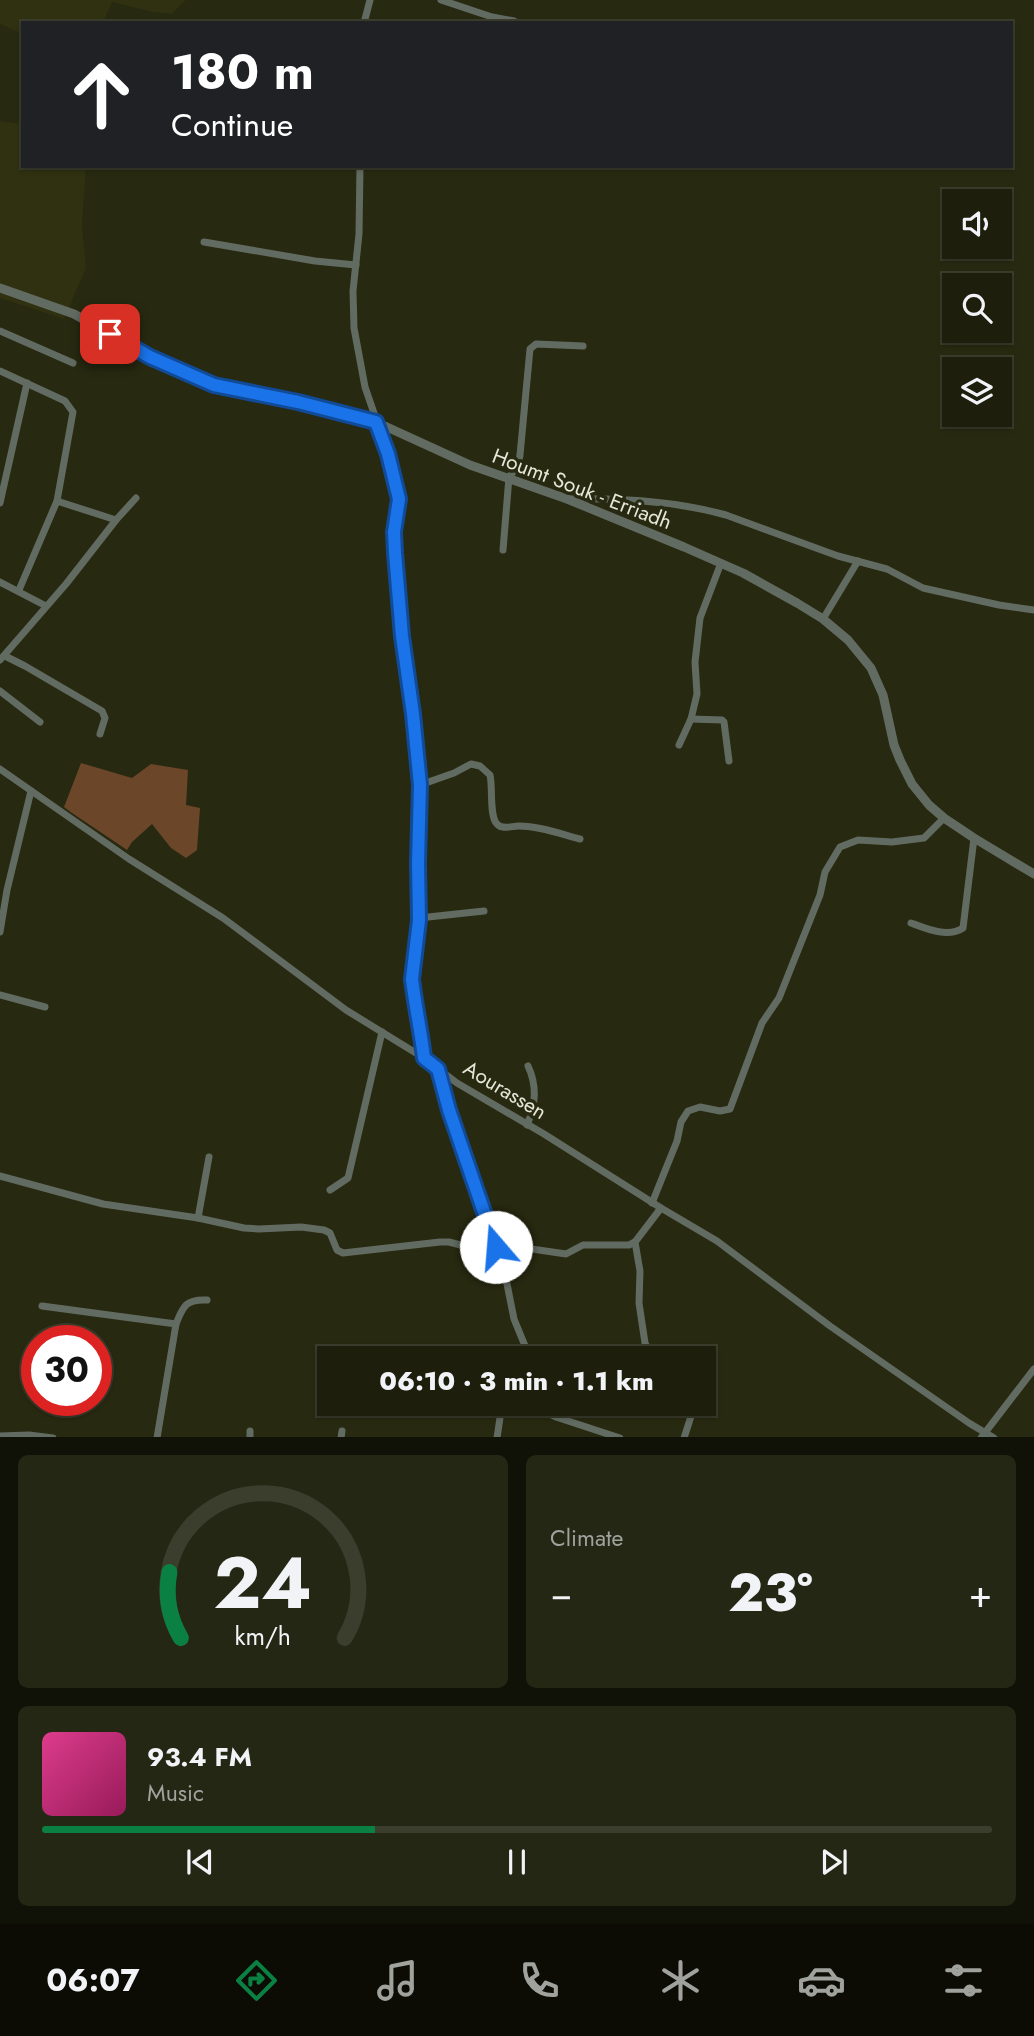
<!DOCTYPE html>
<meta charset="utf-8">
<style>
body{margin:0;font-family:Jost,sans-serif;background:#252715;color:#f1f3f6;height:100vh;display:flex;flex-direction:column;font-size:26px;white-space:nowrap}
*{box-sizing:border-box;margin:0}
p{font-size:23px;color:#a0a29d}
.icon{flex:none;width:38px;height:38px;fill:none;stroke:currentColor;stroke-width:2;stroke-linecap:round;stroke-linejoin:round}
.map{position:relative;height:1437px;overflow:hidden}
.drawer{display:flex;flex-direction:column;gap:18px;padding:18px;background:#101107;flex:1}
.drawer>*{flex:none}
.top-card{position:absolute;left:21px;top:21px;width:992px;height:147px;border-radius:0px;box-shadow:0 2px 5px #0004,0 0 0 2px #3b3d2d;background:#202124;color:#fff;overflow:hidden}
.controls{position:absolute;left:942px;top:189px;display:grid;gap:14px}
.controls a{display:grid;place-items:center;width:70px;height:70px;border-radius:0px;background:#1d1f0c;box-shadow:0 2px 5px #0004,0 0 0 2px #3b3d2d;font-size:35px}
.speed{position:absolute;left:21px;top:1325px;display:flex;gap:14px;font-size:35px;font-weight:700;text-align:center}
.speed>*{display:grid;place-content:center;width:91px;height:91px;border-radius:50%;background:#1d1f0c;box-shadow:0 2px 5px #0004,0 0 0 2px #3b3d2d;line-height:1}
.speed .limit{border:10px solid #d22;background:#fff;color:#111}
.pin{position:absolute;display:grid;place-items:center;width:60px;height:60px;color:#fff;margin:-30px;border-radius:14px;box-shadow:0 4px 10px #0006}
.me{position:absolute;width:77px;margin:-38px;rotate:342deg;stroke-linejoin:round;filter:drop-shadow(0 0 5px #0008)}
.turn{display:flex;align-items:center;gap:24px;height:147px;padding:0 35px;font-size:32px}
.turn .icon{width:91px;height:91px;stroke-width:2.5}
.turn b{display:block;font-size:49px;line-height:60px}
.big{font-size:52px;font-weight:800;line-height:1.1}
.drawer .card{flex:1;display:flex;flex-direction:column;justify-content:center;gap:10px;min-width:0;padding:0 24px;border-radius:10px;background:#252715}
.drawer .dial{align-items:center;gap:0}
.dial svg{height:182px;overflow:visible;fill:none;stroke:#3b3d2d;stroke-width:7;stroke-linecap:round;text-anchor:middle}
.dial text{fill:#f1f3f6;stroke:none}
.song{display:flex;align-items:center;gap:21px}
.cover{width:84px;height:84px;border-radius:10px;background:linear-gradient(135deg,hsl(330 70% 55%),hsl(330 70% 35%))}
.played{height:7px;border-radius:4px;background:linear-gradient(90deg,#0b8043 35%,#3b3d2d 35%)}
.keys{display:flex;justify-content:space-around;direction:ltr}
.heat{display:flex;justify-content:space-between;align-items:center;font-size:38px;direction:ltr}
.drawer .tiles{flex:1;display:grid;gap:18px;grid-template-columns:1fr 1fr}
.card:last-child{grid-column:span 2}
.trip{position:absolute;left:317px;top:1346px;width:399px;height:70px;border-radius:0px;background:#1d1f0c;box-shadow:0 2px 5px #0004,0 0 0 2px #3b3d2d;font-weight:800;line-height:70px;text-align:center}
.tab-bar{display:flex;height:112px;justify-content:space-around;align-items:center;background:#0c0c05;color:#a0a29d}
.tab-bar .icon{width:49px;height:49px}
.tab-bar .on{color:#0b8043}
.tab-bar b{font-size:32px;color:#f1f3f6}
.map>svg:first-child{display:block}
.built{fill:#2f3110}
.green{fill:#6b4629}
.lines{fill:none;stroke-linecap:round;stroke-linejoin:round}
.minor{stroke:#626b61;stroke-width:7}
.tertiary{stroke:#626b61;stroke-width:9}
.route-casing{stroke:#114b97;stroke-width:18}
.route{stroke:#1a73e8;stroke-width:12}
.labels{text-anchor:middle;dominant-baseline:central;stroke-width:7;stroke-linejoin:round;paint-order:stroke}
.street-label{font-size:21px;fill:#e5e7d8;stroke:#272910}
</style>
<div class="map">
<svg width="1034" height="1438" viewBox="0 0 1034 1438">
<rect width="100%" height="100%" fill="#272910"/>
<g class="built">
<polygon points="0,0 186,0 171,14 152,12 112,2 103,23 23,23 23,34 0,24"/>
<polygon points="0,121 23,124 23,166 86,166 82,226 86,268 64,319 0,298"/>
</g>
<polygon class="green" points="81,763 132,778 151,764 188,770 186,805 200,808 197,850 186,858 171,848 152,824 132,842 127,850 72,813 64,807"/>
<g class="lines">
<g class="minor">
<polyline points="441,0 492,17 514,21"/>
<polyline points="364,23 370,0"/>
<polyline points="360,166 359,234 353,291 354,328 365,387 388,454 399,499 394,532 395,553 402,636 413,714 420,785 418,863 419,921 412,979 424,1058"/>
<polyline points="204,242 315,261 356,265"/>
<polyline points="0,331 73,363"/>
<polyline points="0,371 65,401 73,412 57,501 19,590"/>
<path d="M571,499C624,498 675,501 726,515L838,556L887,569L923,588L999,605L1034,610"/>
<polyline points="57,501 116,520"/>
<polyline points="0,503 27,383"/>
<polyline points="503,550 509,477 518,466 520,455 530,349 536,344 583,346"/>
<polyline points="0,582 46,606"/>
<polyline points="823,619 858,561"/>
<polyline points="5,656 25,666 102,711 105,718 100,734"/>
<polyline points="0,660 66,584 116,520 136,498"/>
<polyline points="0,691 40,722"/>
<polyline points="691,719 722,720 724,722 729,761"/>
<polyline points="679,745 691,719 697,694 695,662 700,618 721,563"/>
<polyline points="0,769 129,859 223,918 346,1010 424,1058 457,1083 544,1134 661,1208 717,1241 830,1326 969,1423 994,1438"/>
<path d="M420,785L454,773L471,764L480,766L490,775C493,787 489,816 497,824C502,830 512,826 519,826C539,826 561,834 580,839"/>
<polyline points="419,918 484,911"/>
<path d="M911,923C927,929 948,938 963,928L974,838"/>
<polyline points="0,932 7,890 31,791"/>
<polyline points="0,995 45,1007"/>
<polyline points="438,1069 449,1109 484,1209 500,1263 506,1279 514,1319 530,1358"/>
<path d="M527,1125C536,1105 537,1085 528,1066"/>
<polyline points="0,1176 103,1204 198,1218 244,1228 259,1229 301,1227 324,1230 330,1233 337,1250 343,1253 440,1242 449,1242 476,1249 505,1245 566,1254 583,1245 629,1245 635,1242 661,1208"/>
<polyline points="330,1190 348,1178 382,1032"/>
<polyline points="652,1203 677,1141 681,1122 688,1111 700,1107 720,1111 730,1109 762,1023 779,998 820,895 825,872 840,847 858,840 892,842 924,838 944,818"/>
<polyline points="198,1218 209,1157"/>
<polyline points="635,1242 640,1271 639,1303 645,1343 648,1349 671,1358"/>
<polyline points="42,1306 176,1324"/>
<polyline points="543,1404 552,1415 556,1417 620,1438"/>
<polyline points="0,1436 29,1435 53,1438"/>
<path d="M157,1438L176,1324C183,1306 186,1299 207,1300"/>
<polyline points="250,1438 250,1431"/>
<polyline points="341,1438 342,1431"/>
<polyline points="497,1438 502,1404"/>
<polyline points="684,1438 695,1404"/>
<polyline points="981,1438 1034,1369"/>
</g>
<polyline class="tertiary" points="0,288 74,314 150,357 214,385 298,402 376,422 470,465 567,499 684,547 743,573 797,603 823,619 848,640 871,668 883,695 894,745 900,760 912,784 929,805 944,818 974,838 1034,874"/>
</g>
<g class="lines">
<g class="route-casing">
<path id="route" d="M110,334L150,357L214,385L298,402L376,422L388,454L399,499L394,532L395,553L402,636L413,714L420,785L418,863L419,920L412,979C415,1005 421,1032 424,1058L438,1069L449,1110L496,1247"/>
</g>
<use href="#route" class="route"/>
</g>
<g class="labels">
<g class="street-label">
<text transform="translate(582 489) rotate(21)">Houmt Souk - Erriadh</text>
<text transform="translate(505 1090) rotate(31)">Aourassen</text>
</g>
</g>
</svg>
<div class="controls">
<a><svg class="icon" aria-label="sound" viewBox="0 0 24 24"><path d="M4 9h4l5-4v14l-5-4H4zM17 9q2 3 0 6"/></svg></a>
<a><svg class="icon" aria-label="search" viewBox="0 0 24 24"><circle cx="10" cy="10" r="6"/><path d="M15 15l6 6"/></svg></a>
<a><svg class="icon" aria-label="layers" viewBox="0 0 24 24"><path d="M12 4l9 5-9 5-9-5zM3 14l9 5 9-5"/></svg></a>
</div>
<div class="speed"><div class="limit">30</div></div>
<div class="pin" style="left:110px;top:334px;background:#d93025"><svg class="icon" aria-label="arrive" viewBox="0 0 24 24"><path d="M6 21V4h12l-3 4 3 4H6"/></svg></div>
<svg class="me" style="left:496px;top:1247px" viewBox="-20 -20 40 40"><circle r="19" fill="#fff"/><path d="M0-13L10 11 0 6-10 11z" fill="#1a73e8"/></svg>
<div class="trip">06:10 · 3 min · 1.1 km</div>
<div class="top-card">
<div class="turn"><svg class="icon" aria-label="ahead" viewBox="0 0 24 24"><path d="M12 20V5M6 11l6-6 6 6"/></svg><div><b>180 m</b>Continue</div></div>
</div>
</div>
<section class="drawer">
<div class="tiles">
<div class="card dial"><svg viewBox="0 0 100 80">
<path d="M14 69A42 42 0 1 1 86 69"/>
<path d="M14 69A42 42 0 0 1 9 40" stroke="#0b8043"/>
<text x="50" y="56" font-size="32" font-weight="700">24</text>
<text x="50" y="72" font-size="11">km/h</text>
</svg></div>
<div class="card"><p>Climate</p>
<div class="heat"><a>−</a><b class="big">23°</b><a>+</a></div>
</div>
<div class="card">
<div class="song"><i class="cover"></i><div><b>93.4 FM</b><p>Music</p></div></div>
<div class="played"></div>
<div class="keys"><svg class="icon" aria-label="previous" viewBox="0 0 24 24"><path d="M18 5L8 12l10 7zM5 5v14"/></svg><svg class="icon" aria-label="pause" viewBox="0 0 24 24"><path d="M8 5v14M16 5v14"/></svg><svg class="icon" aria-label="next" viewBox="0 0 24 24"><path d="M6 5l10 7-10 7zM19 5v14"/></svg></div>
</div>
</div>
</section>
<nav class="tab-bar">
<b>06:07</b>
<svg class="icon on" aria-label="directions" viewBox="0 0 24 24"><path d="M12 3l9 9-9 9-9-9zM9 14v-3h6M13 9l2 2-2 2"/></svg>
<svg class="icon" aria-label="music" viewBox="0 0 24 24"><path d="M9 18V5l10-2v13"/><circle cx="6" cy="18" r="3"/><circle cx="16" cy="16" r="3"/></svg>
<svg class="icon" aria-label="phone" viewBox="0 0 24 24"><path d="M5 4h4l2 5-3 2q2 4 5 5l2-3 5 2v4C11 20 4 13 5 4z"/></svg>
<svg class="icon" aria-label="climate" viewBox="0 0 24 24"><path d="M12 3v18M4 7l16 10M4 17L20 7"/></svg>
<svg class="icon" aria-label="car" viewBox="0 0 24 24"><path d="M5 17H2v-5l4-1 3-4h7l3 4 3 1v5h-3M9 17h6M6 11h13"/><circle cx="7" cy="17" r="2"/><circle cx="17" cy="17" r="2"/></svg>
<svg class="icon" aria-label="filters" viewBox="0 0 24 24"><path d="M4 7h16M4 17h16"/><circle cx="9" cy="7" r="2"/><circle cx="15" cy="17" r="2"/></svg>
</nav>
